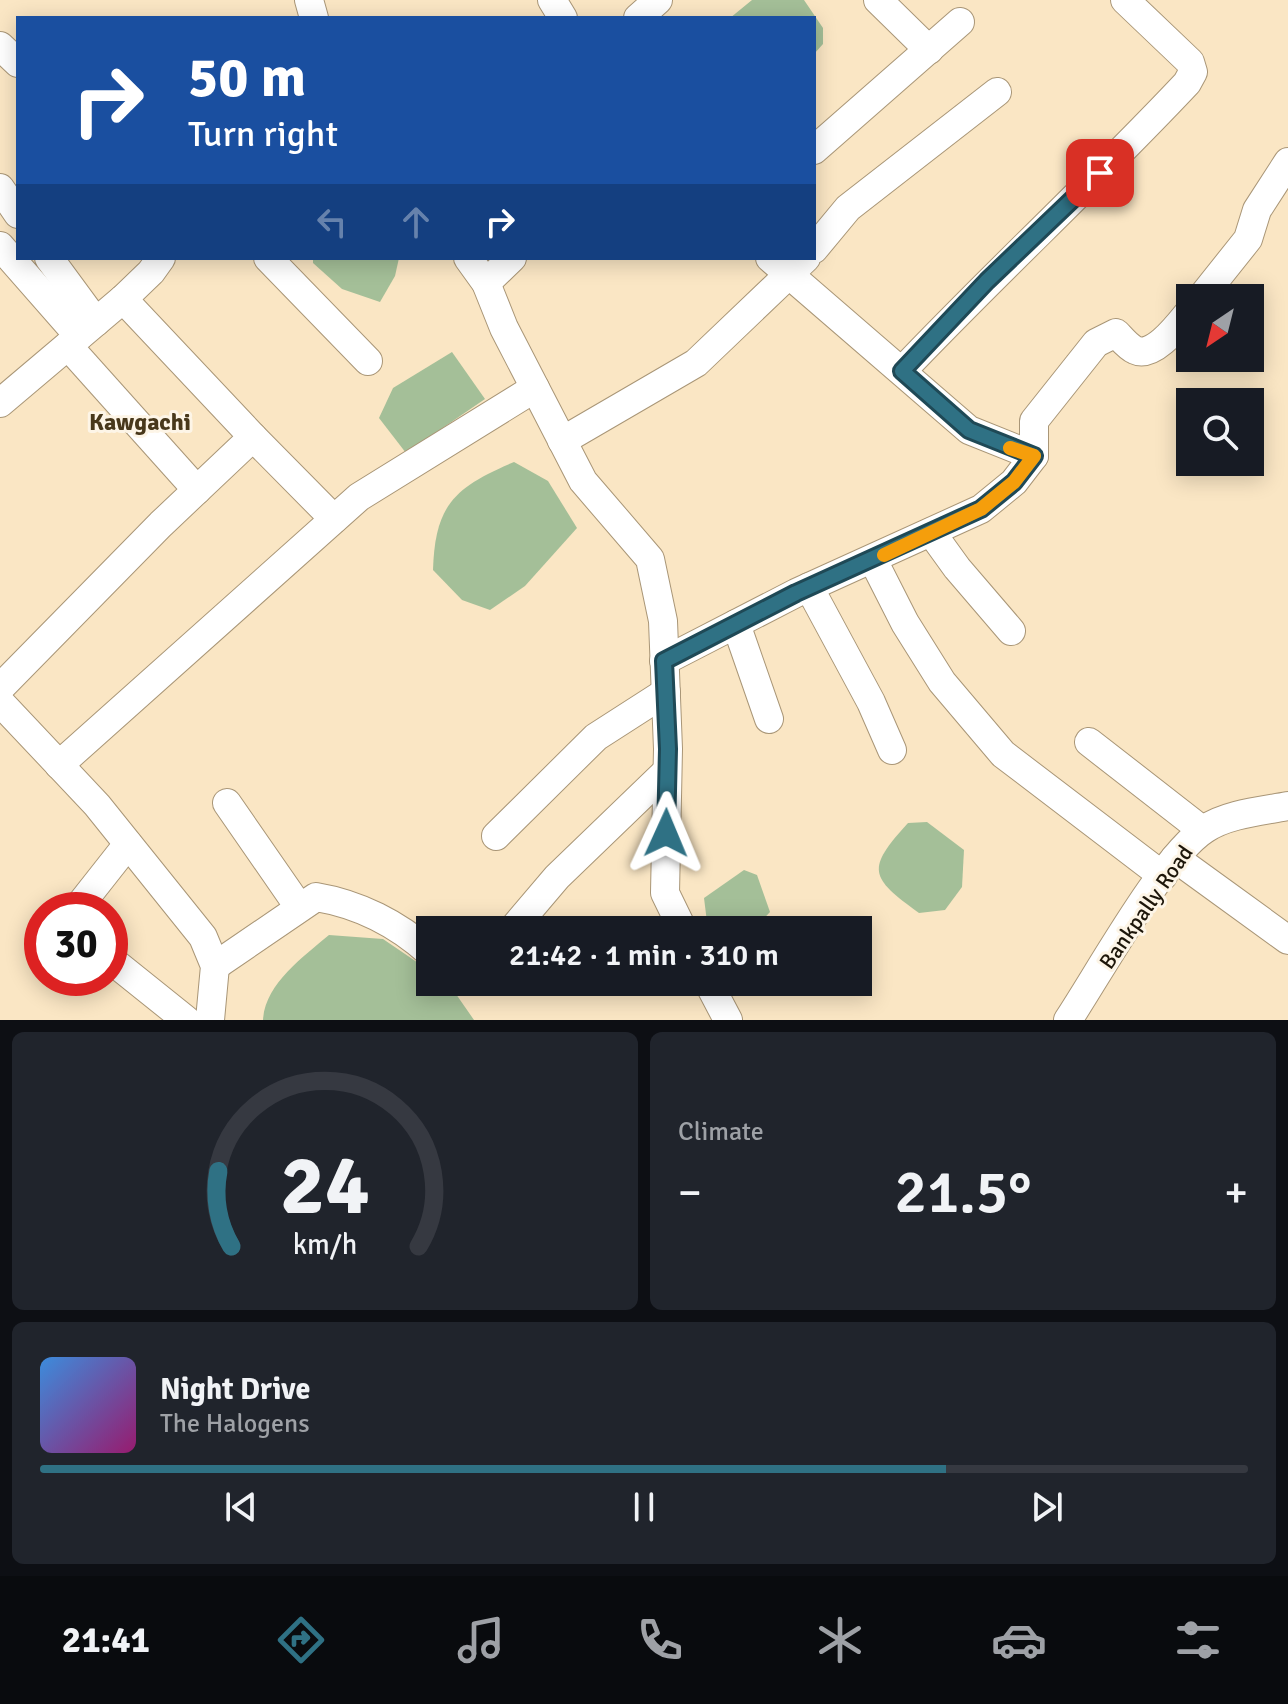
<!DOCTYPE html>
<meta charset="utf-8">
<style>
body{margin:0;font-family:Signika,sans-serif;background:#20242c;color:#f1f3f6;height:100vh;display:flex;flex-direction:column;font-size:30px;white-space:nowrap}
*{box-sizing:border-box;margin:0}
p{font-size:26px;color:#9ea1a6}
.icon{flex:none;width:44px;height:44px;fill:none;stroke:currentColor;stroke-width:2;stroke-linecap:round;stroke-linejoin:round}
.map{position:relative;height:1020px;overflow:hidden}
.sheet{display:flex;flex-direction:column;gap:12px;padding:12px;background:#0d0f14;flex:1}
.sheet>*{flex:none}
.top-card{position:absolute;left:16px;top:16px;width:800px;height:244px;border-radius:0px;box-shadow:0 4px 20px #0003;background:#1a4fa0;color:#fff;overflow:hidden}
.needle{width:52px;rotate:215deg}
.tools{position:absolute;left:1176px;top:284px;display:grid;gap:16px}
.tools a{display:grid;place-items:center;width:88px;height:88px;border-radius:0px;background:#171b24;box-shadow:0 4px 20px #0003;font-size:40px}
.speed{position:absolute;left:24px;top:892px;display:flex;gap:16px;font-size:40px;font-weight:700;text-align:center}
.speed>*{display:grid;place-content:center;width:104px;height:104px;border-radius:50%;background:#171b24;box-shadow:0 4px 20px #0003;line-height:1}
.speed .limit{border:12px solid #d22;background:#fff;color:#111}
.pin{position:absolute;display:grid;place-items:center;width:68px;height:68px;color:#fff;margin:-34px;border-radius:16px;box-shadow:0 4px 12px #0006}
.me{position:absolute;width:88px;margin:-44px;rotate:1deg;stroke-linejoin:round;filter:drop-shadow(0 0 6px #0008)}
.turn{display:flex;align-items:center;gap:28px;height:168px;padding:0 40px;font-size:36px}
.turn .icon{width:104px;height:104px;stroke-width:2.5}
.turn b{display:block;font-size:56px;line-height:68px}
.lanes{display:flex;align-items:center;height:76px;padding:0 40px;background:#0003;justify-content:center;gap:40px;direction:ltr}
.lanes .off{opacity:.35}
.big{font-size:60px;font-weight:600;line-height:1.1}
.sheet .tile{flex:1;display:flex;flex-direction:column;justify-content:center;gap:12px;min-width:0;padding:0 28px;border-radius:12px;background:#20242c}
.sheet .dial{align-items:center;gap:0}
.dial svg{height:208px;overflow:visible;fill:none;stroke:#363941;stroke-width:7;stroke-linecap:round;text-anchor:middle}
.dial text{fill:#f1f3f6;stroke:none}
.song{display:flex;align-items:center;gap:24px}
.cover{width:96px;height:96px;border-radius:12px;background:linear-gradient(135deg,hsl(210 70% 55%),hsl(320 70% 35%))}
.played{height:8px;border-radius:4px;background:linear-gradient(90deg,#2f7184 75%,#363941 75%)}
.keys{display:flex;justify-content:space-around;direction:ltr}
.heat{display:flex;justify-content:space-between;align-items:center;font-size:44px;direction:ltr}
.sheet .tiles{flex:1;display:grid;gap:12px;grid-template-columns:1fr 1fr}
.tile:last-child{grid-column:span 2}
.trip{position:absolute;left:416px;top:916px;width:456px;height:80px;border-radius:0px;background:#171b24;box-shadow:0 4px 20px #0003;font-weight:600;line-height:80px;text-align:center}
.tabs{display:flex;height:128px;justify-content:space-around;align-items:center;background:#090b0e;color:#9ea1a6}
.tabs .icon{width:56px;height:56px}
.tabs .current{color:#2f7184}
.tabs b{font-size:36px;color:#f1f3f6}
.map>svg:first-child{display:block}
.water{fill:#a4bf98}
.lines{fill:none;stroke-linecap:round;stroke-linejoin:round}
.minor-casing{stroke:#a99677;stroke-width:30}
.minor{stroke:#fff;stroke-width:28}
.route-casing{stroke:#1f4956;stroke-width:20}
.route{stroke:#2f7184;stroke-width:14}
.slow{stroke:#f59e0b;stroke-width:14}
.labels{text-anchor:middle;dominant-baseline:central;stroke-width:6;stroke-linejoin:round;paint-order:stroke}
.street-label{font-size:22px;fill:#1d160a;stroke:#fdf5e7}
.neighbourhood-label{font-size:24px;font-weight:bold;fill:#48381b;stroke:#fdf5e7}
</style>
<div class="map">
<svg width="1288" height="1020" viewBox="0 0 1288 1020">
<rect width="100%" height="100%" fill="#fae6c4"/>
<g class="water">
<polygon points="752,0 804,0 823,28 823,44 814,54 814,18 730,18"/>
<polygon points="313,258 399,258 395,276 380,302 342,289 313,263"/>
<polygon points="452,352 485,399 406,453 379,418 393,388"/>
<path d="M514,462L548,481L577,528L525,586L490,610L462,600L433,570C435,503 456,487 514,462Z"/>
<path d="M927,822L964,850L962,887L945,910L919,913C869,877 866,869 908,823Z"/>
<polygon points="744,870 757,875 770,912 753,930 708,930 704,898"/>
<path d="M329,935L383,939L430,971V982L449,984L474,1020H263C265,984 303,957 329,935Z"/>
</g>
<g class="lines">
<g class="minor-casing">
<g id="minor">
<polyline points="309,0 314,18"/>
<polyline points="552,0 563,18"/>
<polyline points="878,0 929,50"/>
<polyline points="638,18 658,0"/>
<polyline points="0,46 18,63"/>
<polyline points="814,150 960,22"/>
<polyline points="0,188 18,214"/>
<polyline points="0,246 79,336"/>
<polyline points="814,249 848,208 997,92"/>
<polyline points="49,258 96,322"/>
<polyline points="268,258 368,361"/>
<polyline points="468,258 486,283 504,328 583,481 650,559 663,621 668,749 665,893 683,930"/>
<polyline points="770,258 969,430 1034,456"/>
<polyline points="486,283 512,258"/>
<polyline points="1201,298 1248,239 1257,210 1288,162"/>
<polyline points="68,346 197,490"/>
<path d="M902,371C995,273 1094,182 1187,83L1193,72L1190,62L1125,0"/>
<polyline points="0,403 123,299 151,272 161,258"/>
<polyline points="253,437 334,519"/>
<polyline points="562,441 696,363 806,258"/>
<polyline points="931,532 957,568 1011,631"/>
<polyline points="873,560 905,623 942,682 1003,754 1163,876"/>
<polyline points="809,587 871,702 892,750"/>
<polyline points="736,624 769,719"/>
<path d="M664,661L796,593L981,509L1014,482L1034,456V421L1096,343L1116,333C1121,338 1128,347 1135,350C1154,359 1180,323 1190,311"/>
<polyline points="0,688 161,524 253,437 123,299"/>
<polyline points="0,702 97,805 203,937 215,966 210,1020"/>
<polyline points="1089,742 1202,830"/>
<polyline points="59,765 359,497 535,388"/>
<polyline points="227,803 299,907"/>
<polyline points="496,836 596,737 666,692"/>
<polyline points="1175,858 1288,940"/>
<polyline points="76,910 128,844"/>
<polyline points="512,930 557,877 666,772"/>
<polyline points="110,959 186,1020"/>
<path d="M215,966L316,897C358,904 398,924 430,953"/>
<polyline points="708,982 728,1020"/>
<path d="M1068,1020C1098,975 1164,855 1205,829C1227,814 1262,811 1288,806"/>
</g>
</g>
<use href="#minor" class="minor"/>
</g>
<g class="lines">
<g class="route-casing">
<polyline id="route" points="666,833 668,749 664,661 796,593 981,509 1014,482 1034,456 969,430 902,371 987,281 1100,173"/>
</g>
<use href="#route" class="route"/>
<polyline class="slow" points="884,555 981,509 1014,482 1034,456 1010,448"/>
</g>
<g class="labels">
<g class="street-label">
<text transform="translate(1146 907) rotate(-55)">Bankpally Road</text>
</g>
<g class="neighbourhood-label">
<text x="140" y="422">Kawgachi</text>
</g>
</g>
</svg>
<div class="tools">
<a><svg class="needle" viewBox="-14 -14 28 28"><path d="M0-13l5 13h-10z" fill="#e53935"/><path d="M0 13l5-13h-10z" fill="#9ea1a6"/></svg></a>
<a><svg class="icon" aria-label="search" viewBox="0 0 24 24"><circle cx="10" cy="10" r="6"/><path d="M15 15l6 6"/></svg></a>
</div>
<div class="speed"><div class="limit">30</div></div>
<div class="pin" style="left:1100px;top:173px;background:#d93025"><svg class="icon" aria-label="arrive" viewBox="0 0 24 24"><path d="M6 21V4h12l-3 4 3 4H6"/></svg></div>
<svg class="me" style="left:666px;top:833px" viewBox="-20 -20 40 40"><path d="M0-17L14 15 0 8-14 15z" fill="#2f7184" stroke="#fff" stroke-width="4"/></svg>
<div class="trip">21:42 · 1 min · 310 m</div>
<div class="top-card">
<div class="turn"><svg class="icon" aria-label="right" viewBox="0 0 24 24"><path d="M7 20v-9h11M14 6l5 5-5 5"/></svg><div><b>50 m</b>Turn right</div></div>
<div class="lanes"><svg class="icon off" aria-label="left" viewBox="0 0 24 24"><path d="M17 20v-9H6M10 6l-5 5 5 5"/></svg><svg class="icon off" aria-label="ahead" viewBox="0 0 24 24"><path d="M12 20V5M6 11l6-6 6 6"/></svg><svg class="icon" aria-label="right" viewBox="0 0 24 24"><path d="M7 20v-9h11M14 6l5 5-5 5"/></svg></div>
</div>
</div>
<section class="sheet">
<div class="tiles">
<div class="tile dial"><svg viewBox="0 0 100 80">
<path d="M14 69A42 42 0 1 1 86 69"/>
<path d="M14 69A42 42 0 0 1 9 40" stroke="#2f7184"/>
<text x="50" y="56" font-size="32" font-weight="700">24</text>
<text x="50" y="72" font-size="11">km/h</text>
</svg></div>
<div class="tile"><p>Climate</p>
<div class="heat"><a>−</a><b class="big">21.5°</b><a>+</a></div>
</div>
<div class="tile">
<div class="song"><i class="cover"></i><div><b>Night Drive</b><p>The Halogens</p></div></div>
<div class="played"></div>
<div class="keys"><svg class="icon" aria-label="previous" viewBox="0 0 24 24"><path d="M18 5L8 12l10 7zM5 5v14"/></svg><svg class="icon" aria-label="pause" viewBox="0 0 24 24"><path d="M8 5v14M16 5v14"/></svg><svg class="icon" aria-label="next" viewBox="0 0 24 24"><path d="M6 5l10 7-10 7zM19 5v14"/></svg></div>
</div>
</div>
</section>
<nav class="tabs">
<b>21:41</b>
<svg class="icon current" aria-label="directions" viewBox="0 0 24 24"><path d="M12 3l9 9-9 9-9-9zM9 14v-3h6M13 9l2 2-2 2"/></svg>
<svg class="icon" aria-label="music" viewBox="0 0 24 24"><path d="M9 18V5l10-2v13"/><circle cx="6" cy="18" r="3"/><circle cx="16" cy="16" r="3"/></svg>
<svg class="icon" aria-label="phone" viewBox="0 0 24 24"><path d="M5 4h4l2 5-3 2q2 4 5 5l2-3 5 2v4C11 20 4 13 5 4z"/></svg>
<svg class="icon" aria-label="climate" viewBox="0 0 24 24"><path d="M12 3v18M4 7l16 10M4 17L20 7"/></svg>
<svg class="icon" aria-label="car" viewBox="0 0 24 24"><path d="M5 17H2v-5l4-1 3-4h7l3 4 3 1v5h-3M9 17h6M6 11h13"/><circle cx="7" cy="17" r="2"/><circle cx="17" cy="17" r="2"/></svg>
<svg class="icon" aria-label="filters" viewBox="0 0 24 24"><path d="M4 7h16M4 17h16"/><circle cx="9" cy="7" r="2"/><circle cx="15" cy="17" r="2"/></svg>
</nav>
